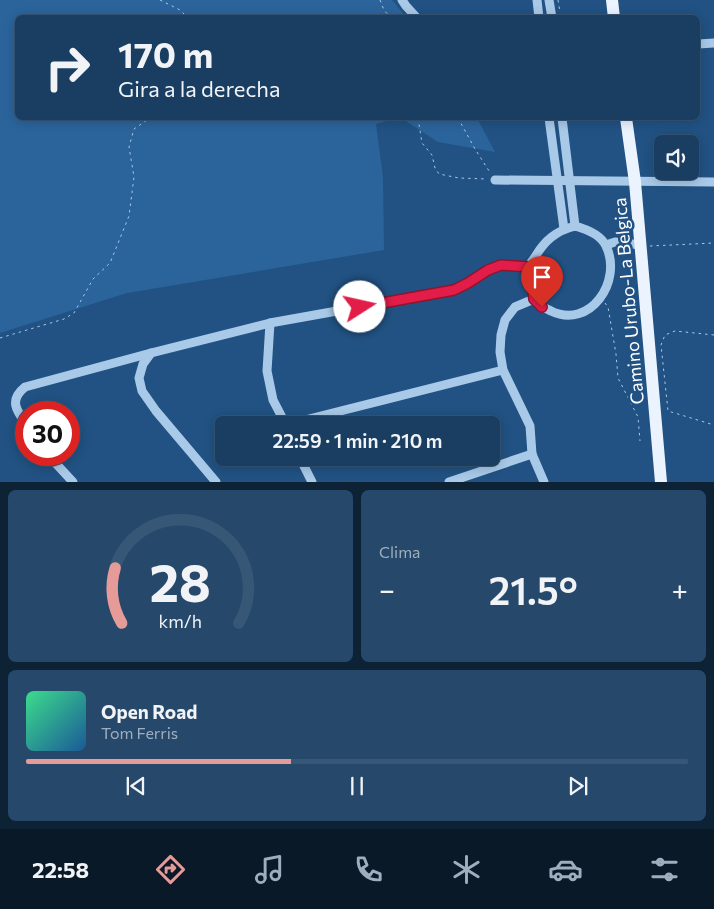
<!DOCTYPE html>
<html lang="es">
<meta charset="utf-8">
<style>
body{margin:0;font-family:Commissioner,sans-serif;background:#26496b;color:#f1f3f6;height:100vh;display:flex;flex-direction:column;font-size:19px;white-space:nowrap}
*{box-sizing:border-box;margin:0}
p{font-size:16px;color:#9faebe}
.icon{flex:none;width:28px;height:28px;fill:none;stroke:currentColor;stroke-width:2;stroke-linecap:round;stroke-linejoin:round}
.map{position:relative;height:482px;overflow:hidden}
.panel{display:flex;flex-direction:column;gap:8px;padding:8px;background:#0e2236;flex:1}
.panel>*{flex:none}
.hud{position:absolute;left:15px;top:15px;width:685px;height:105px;border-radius:8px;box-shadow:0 2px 12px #0003,0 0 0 1px #375777;background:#193e62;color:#f1f3f6;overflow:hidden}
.buttons{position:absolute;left:654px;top:135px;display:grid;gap:10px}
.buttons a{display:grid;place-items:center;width:45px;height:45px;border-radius:8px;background:#193e62;box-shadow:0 2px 12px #0003,0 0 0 1px #375777;font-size:25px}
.speed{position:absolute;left:15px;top:401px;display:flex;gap:10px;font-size:25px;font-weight:700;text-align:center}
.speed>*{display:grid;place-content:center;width:65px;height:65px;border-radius:50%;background:#193e62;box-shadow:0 2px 12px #0003,0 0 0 1px #375777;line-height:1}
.speed .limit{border:8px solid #d22;background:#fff;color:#111}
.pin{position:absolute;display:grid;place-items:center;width:42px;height:42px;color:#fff;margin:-51px -21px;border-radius:50% 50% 50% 0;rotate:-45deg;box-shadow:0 0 5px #0007}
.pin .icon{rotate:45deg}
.me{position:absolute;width:55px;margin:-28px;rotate:80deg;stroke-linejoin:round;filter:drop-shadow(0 0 4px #0008)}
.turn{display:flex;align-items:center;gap:18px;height:105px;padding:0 20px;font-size:22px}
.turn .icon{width:65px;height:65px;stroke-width:2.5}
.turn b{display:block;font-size:35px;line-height:42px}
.big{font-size:38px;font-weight:600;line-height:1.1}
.panel .tile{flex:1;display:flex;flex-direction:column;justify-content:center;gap:8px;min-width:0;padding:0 18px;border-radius:8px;background:#26496b}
.panel .dial{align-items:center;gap:0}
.dial svg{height:130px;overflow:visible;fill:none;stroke:#375777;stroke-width:7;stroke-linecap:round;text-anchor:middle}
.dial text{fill:#f1f3f6;stroke:none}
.song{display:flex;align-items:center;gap:15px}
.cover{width:60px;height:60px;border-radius:8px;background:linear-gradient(135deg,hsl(150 70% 55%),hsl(210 70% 35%))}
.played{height:5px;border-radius:2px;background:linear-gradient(90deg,#e69b98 40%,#375777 40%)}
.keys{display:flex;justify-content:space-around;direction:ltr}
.heat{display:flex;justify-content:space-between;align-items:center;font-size:28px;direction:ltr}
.panel .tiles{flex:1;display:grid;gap:8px;grid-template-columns:1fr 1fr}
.tile:last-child{grid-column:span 2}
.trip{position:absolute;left:215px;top:416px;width:285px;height:50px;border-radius:8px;background:#193e62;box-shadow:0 2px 12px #0003,0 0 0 1px #375777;font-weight:600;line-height:50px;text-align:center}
.tabs{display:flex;height:80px;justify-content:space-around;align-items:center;background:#0a1927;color:#9faebe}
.tabs .icon{width:35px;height:35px}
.tabs .active{color:#e69b98}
.tabs b{font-size:22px;color:#f1f3f6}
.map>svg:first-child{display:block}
.green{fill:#2b649b}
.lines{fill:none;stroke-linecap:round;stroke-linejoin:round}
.path{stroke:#a8c9e8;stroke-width:1;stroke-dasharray:2.5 4;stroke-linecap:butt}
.minor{stroke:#a8c9e8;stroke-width:9}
.major{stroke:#ebf3fe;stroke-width:12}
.route-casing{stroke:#92132f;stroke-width:12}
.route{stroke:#e11d48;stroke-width:9}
.labels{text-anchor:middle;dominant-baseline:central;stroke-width:5;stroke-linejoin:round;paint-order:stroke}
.street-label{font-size:18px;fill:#fff;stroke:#215283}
</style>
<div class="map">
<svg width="714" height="482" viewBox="0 0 714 482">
<rect width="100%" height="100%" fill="#215283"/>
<g class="green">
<polygon points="0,0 392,0 406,17 18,18 18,118 397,118 376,124 383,177 384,250 127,293 0,333"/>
<polygon points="401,118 477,118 495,152 438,142"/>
</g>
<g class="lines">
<g class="path">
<polyline points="160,0 180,10 188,18"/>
<polyline points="380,0 384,10 391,18"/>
<polyline points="558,0 560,12"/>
<polyline points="418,118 422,143 432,155 435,168 439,174 459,178 487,179"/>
<polyline points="458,118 475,149 491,174"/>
<polyline points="650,246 714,243"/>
<polyline points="605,303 608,307 616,354 618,378 638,417 640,441"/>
<polyline points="714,335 675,331 665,335 661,345 668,411 714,425"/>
<polyline points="0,338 64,319 74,313 93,279 110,263 129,216 134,177 129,147 134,129 150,118"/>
</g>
<g class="minor">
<polyline points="402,0 406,6 417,18"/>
<polyline points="537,0 539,18"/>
<polyline points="549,0 552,18"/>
<polyline points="698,44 714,43"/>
<polyline points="549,118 564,229"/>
<polyline points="562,118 575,226"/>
<polyline points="495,180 714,182"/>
<path d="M575,226C586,229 601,235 606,246C623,281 590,330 551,311C544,308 536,304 534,297C531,291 527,273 529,267C529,264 533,260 535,257C545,240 556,231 575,226Z"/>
<polyline points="606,245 615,242 641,245"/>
<polyline points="534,299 515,307 505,320 501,335 500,352 503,370 530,426 532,454 544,482"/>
<polyline points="270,323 267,371 273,400 286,425"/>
<polyline points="151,353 143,364 139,378 142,391 156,411 216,482"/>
<path d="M26,424C16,410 9,400 25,387L151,353L270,323L454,290L468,283L488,270L501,265L529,267"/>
<polyline points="292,425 297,422 503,370"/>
<polyline points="48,455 73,482"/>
<polyline points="300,458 312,482"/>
<polyline points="449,482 532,454"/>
</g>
<g class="major">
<polyline points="612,0 614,18"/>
<polyline points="626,118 635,182 661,482"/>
</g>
</g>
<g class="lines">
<g class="route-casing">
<polyline id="route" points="360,307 454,290 468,283 488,270 501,265 529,267 534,299 542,307"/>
</g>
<use href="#route" class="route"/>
</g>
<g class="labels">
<g class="street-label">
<text transform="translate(628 301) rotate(-95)">Camino Urubo-La Belgica</text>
</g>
</g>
</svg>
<div class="buttons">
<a><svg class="icon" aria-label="sound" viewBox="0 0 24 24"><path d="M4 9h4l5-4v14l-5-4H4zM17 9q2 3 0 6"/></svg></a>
</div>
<div class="speed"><div class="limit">30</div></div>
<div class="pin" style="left:542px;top:307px;background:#d93025"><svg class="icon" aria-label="arrive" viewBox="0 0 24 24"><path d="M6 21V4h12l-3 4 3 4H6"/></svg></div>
<svg class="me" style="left:360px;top:307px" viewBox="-20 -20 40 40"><circle r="19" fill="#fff"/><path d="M0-13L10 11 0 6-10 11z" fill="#e11d48"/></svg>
<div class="trip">22:59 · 1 min · 210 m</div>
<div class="hud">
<div class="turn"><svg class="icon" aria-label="right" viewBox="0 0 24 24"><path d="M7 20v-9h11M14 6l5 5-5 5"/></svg><div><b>170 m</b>Gira a la derecha</div></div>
</div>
</div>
<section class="panel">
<div class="tiles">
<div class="tile dial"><svg viewBox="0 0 100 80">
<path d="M14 69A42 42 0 1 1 86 69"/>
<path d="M14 69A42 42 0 0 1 10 35" stroke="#e69b98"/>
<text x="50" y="56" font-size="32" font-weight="700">28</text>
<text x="50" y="72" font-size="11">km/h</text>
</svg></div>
<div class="tile"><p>Clima</p>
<div class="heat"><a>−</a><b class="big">21.5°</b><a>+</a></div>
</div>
<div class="tile">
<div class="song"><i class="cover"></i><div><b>Open Road</b><p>Tom Ferris</p></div></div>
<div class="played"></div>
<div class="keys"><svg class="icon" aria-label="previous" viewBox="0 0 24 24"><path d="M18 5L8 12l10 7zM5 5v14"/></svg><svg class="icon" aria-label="pause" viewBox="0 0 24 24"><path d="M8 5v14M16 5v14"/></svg><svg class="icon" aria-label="next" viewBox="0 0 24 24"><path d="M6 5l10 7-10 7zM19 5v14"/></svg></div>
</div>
</div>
</section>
<nav class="tabs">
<b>22:58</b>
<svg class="icon active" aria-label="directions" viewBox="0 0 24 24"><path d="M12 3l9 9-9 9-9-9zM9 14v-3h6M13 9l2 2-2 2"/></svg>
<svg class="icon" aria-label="music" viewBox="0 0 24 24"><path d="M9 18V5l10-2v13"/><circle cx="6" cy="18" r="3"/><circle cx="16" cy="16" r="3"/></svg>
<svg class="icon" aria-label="phone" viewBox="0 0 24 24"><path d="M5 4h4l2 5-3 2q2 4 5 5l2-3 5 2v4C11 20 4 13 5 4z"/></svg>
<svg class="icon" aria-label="climate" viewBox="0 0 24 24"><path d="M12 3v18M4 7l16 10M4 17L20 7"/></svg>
<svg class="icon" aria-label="car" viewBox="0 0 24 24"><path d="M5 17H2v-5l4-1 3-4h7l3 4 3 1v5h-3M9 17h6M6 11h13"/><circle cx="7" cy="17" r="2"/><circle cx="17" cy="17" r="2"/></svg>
<svg class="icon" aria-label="filters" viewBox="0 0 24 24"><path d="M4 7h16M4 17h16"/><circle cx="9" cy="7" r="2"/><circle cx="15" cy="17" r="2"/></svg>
</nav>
